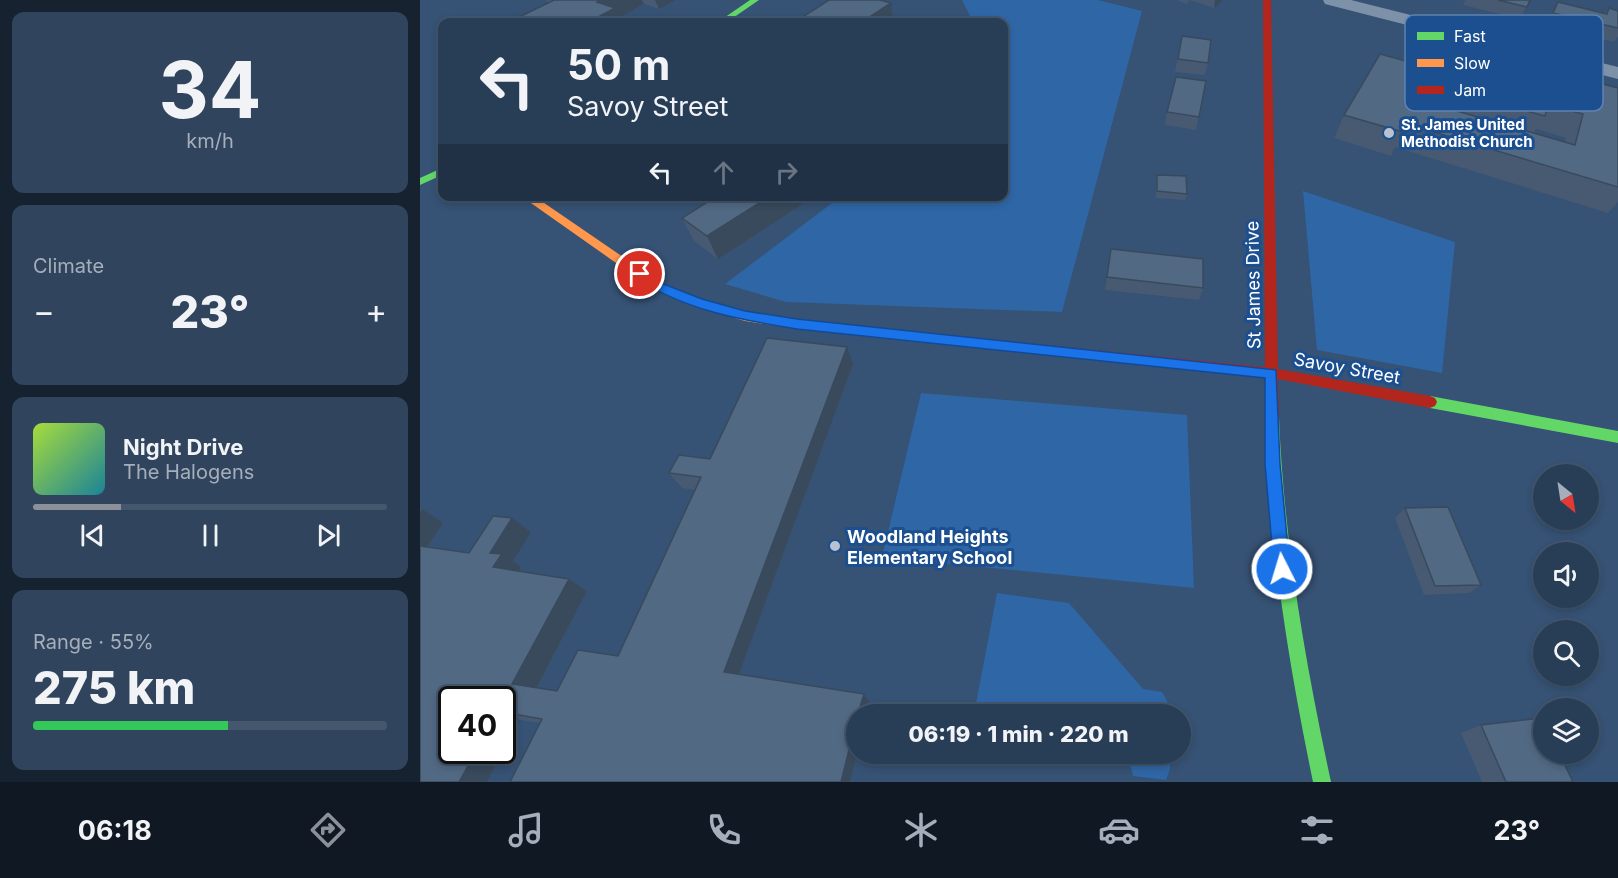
<!DOCTYPE html>
<meta charset="utf-8">
<style>
body{margin:0;font-family:Inter,sans-serif;background:#30455d;color:#f1f3f6;height:100vh;display:flex;flex-direction:column;font-size:22px;white-space:nowrap}
*{box-sizing:border-box;margin:0}
p{font-size:20px;color:#a5aeba}
.icon{flex:none;width:33px;height:33px;fill:none;stroke:currentColor;stroke-width:2;stroke-linecap:round;stroke-linejoin:round}
.map{position:relative;flex:1;overflow:hidden}
.drawer{display:flex;flex-direction:column;gap:12px;padding:12px;background:#162230;width:420px}
.drawer>*{flex:none}
.banner{position:absolute;left:18px;top:18px;width:570px;height:183px;border-radius:12px;box-shadow:0 3px 9px #0003,0 0 0 2px #44576d;background:#283e57;color:#f1f3f6;overflow:hidden}
.needle{width:39px;rotate:150deg}
.buttons{position:absolute;left:1113px;top:464px;display:grid;gap:12px}
.buttons a{display:grid;place-items:center;width:66px;height:66px;border-radius:50%;background:#283e57;box-shadow:0 3px 9px #0003,0 0 0 2px #44576d;font-size:30px}
.speed{position:absolute;left:18px;top:686px;display:flex;gap:12px;font-size:30px;font-weight:700;text-align:center}
.speed>*{display:grid;place-content:center;width:78px;height:78px;border-radius:50%;background:#283e57;box-shadow:0 3px 9px #0003,0 0 0 2px #44576d;line-height:1}
.speed .limit{border:3px solid #111;border-radius:9px;background:#fff;color:#111}
.pin{position:absolute;display:grid;place-items:center;width:51px;height:51px;color:#fff;margin:-26px;border:3px solid #fff;border-radius:50%;box-shadow:0 2px 6px #0007}
.me{position:absolute;width:66px;margin:-33px;rotate:355deg;stroke-linejoin:round;filter:drop-shadow(0 0 4px #0008)}
.turn{display:flex;align-items:center;gap:21px;height:126px;padding:0 30px;font-size:27px}
.turn .icon{width:78px;height:78px;stroke-width:2.5}
.turn b{display:block;font-size:42px;line-height:51px}
.lanes{display:flex;align-items:center;height:57px;padding:0 30px;background:#0003;justify-content:center;gap:30px;direction:ltr}
.lanes .off{opacity:.35}
.big{font-size:45px;font-weight:800;line-height:1.1}
.drawer .card{flex:1;display:flex;flex-direction:column;justify-content:center;gap:9px;min-width:0;padding:0 21px;border-radius:12px;background:#30455d}
.drawer .dial{align-items:center;gap:0}
.dial b{font-size:78px;line-height:1}
.song{display:flex;align-items:center;gap:18px}
.cover{width:72px;height:72px;border-radius:9px;background:linear-gradient(135deg,hsl(80 70% 55%),hsl(190 70% 35%))}
.played{height:6px;border-radius:3px;background:linear-gradient(90deg,#8c9099 25%,#44576d 25%)}
.keys{display:flex;justify-content:space-around;direction:ltr}
.heat{display:flex;justify-content:space-between;align-items:center;font-size:33px;direction:ltr}
.charge{height:9px;border-radius:4px;background:linear-gradient(90deg,#34c759 55%,#44576d 0)}
.trip{position:absolute;left:426px;top:704px;width:345px;height:60px;border-radius:30px;background:#283e57;box-shadow:0 3px 9px #0003,0 0 0 2px #44576d;font-weight:800;line-height:60px;text-align:center}
.tabs{display:flex;height:96px;justify-content:space-around;align-items:center;background:#101923;color:#a5aeba}
.tabs .icon{width:42px;height:42px}
.tabs .active{color:#8c9099}
.tabs b{font-size:27px;color:#f1f3f6}
main{display:flex;flex:1;min-height:0}
.map>svg:first-child{display:block}
.green{fill:#2f66a5}
.lines{fill:none;stroke-linecap:round;stroke-linejoin:round}
.street{fill:#7d92a8;fill-rule:evenodd}
.fast{fill:#63d668;fill-rule:evenodd}
.slow{fill:#ff974d;fill-rule:evenodd}
.jam{fill:#b3261e;fill-rule:evenodd}
.wall{fill:#475a72;fill-rule:evenodd}
.shaded-wall{fill:#394a5c}
.building{fill:#526984;stroke:#394a5c;stroke-width:1.5}
.route{fill:#1a73e8;stroke:#114b97;stroke-width:1.5}
.poi-dot{fill:#b9c2ce;stroke:#1b4f8f;stroke-width:2}
.labels{text-anchor:middle;dominant-baseline:central;stroke-width:6;stroke-linejoin:round;paint-order:stroke}
.far-poi-label{font-size:15px;font-weight:bold;fill:#fff;stroke:#1b4f8f;text-anchor:start}
.street-label{font-size:18px;fill:#fff;stroke:#1b4f8f}
.poi-label{font-size:18px;font-weight:bold;fill:#fff;stroke:#1b4f8f;text-anchor:start}
.key{fill:#1b4f8f;stroke:#5f84b1;stroke-width:1.5}
.key-label{font-size:16px;fill:#fff}
</style>
<main>
<section class="drawer">
<div class="card dial"><b>34</b><p>km/h</p></div>
<div class="card"><p>Climate</p>
<div class="heat"><a>−</a><b class="big">23°</b><a>+</a></div>
</div>
<div class="card">
<div class="song"><i class="cover"></i><div><b>Night Drive</b><p>The Halogens</p></div></div>
<div class="played"></div>
<div class="keys"><svg class="icon" aria-label="previous" viewBox="0 0 24 24"><path d="M18 5L8 12l10 7zM5 5v14"/></svg><svg class="icon" aria-label="pause" viewBox="0 0 24 24"><path d="M8 5v14M16 5v14"/></svg><svg class="icon" aria-label="next" viewBox="0 0 24 24"><path d="M6 5l10 7-10 7zM19 5v14"/></svg></div>
</div>
<div class="card"><p>Range · 55%</p><b class="big">275 km</b><div class="charge"></div></div>
</section>
<div class="map">
<svg width="1198" height="782" viewBox="0 0 1198 782">
<rect width="100%" height="100%" fill="#365274"/>
<g class="green">
<polygon points="542,0 678,0 722,11 642,312 366,302 305,284 420,197 584,196 584,22 553,22"/>
<polygon points="883,191 1035,242 1022,373 897,350"/>
<polygon points="501,393 767,415 774,588 462,557"/>
<polygon points="577,593 649,603 723,689 742,692 750,706 750,714 554,714"/>
<polygon points="654,753 750,753 750,769 746,780 713,776 710,763"/>
</g>
<g class="lines">
<polygon class="street" points="903,0 931,0 1198,67 1198,79 905,4"/>
<g class="fast">
<polygon points="330,0 339,0 307,22 298,22"/>
<polygon points="22,168 22,175 0,185 0,178"/>
<polygon points="1010,396 1198,431 1198,443 1010,408 1005,406 1003,402 1005,398"/>
<path d="M852,412L857,414L859,418C864,541 885,661 911,782H893C868,661 849,541 845,418L847,414Z"/>
</g>
<polygon class="slow" points="101,196 114,196 241,283 281,299 325,311 377,319 508,333 514,338 508,343 377,329 325,321 274,306 233,289"/>
<polygon class="jam" points="843,0 851,0 858,369 1010,396 1015,398 1017,402 1015,406 1010,408 858,379 859,418 857,422 852,424 847,422 845,418 845,378 503,341 502,338 508,333 845,367"/>
</g>
<g class="wall">
<polygon points="126,0 256,0 239,9 224,4 199,18 201,22 89,22 128,3"/>
<polygon points="757,0 803,0 794,8 770,0 766,4"/>
<polygon points="1045,0 1110,0 1100,19 1043,5"/>
<polygon points="1138,2 1185,13 1189,8 1198,11 1198,37 1194,42 1126,25 1131,14"/>
<polygon points="381,18 473,21 471,22 382,22"/>
<path d="M1068,35L1136,72L1198,88V202L1188,213L975,147L971,156L914,138L924,115L999,100L1033,109L1056,58ZM1116,129L1146,138L1145,142L1114,133Z"/>
<polygon points="762,36 788,63 785,75 755,72"/>
<polygon points="786,81 776,130 745,125 747,112"/>
<polygon points="737,175 767,194 765,200 736,198 736,181"/>
<polygon points="297,196 388,196 389,200 298,259 274,241 262,218"/>
<polygon points="691,249 783,288 779,300 685,290"/>
<path d="M347,338L427,347L433,364L319,674L444,694L450,703L447,714H436V753H437L430,782H90L120,723L100,720L67,782H0V508L23,523L7,547L49,553L73,516L92,518L111,532L93,561L101,567L99,571L149,579L167,591L117,688L137,691L158,650L198,656L276,490L262,488L249,473L259,455L290,459ZM32,699H82V750H32Z"/>
<polygon points="985,508 1061,585 1049,593 1004,595 975,518"/>
<polygon points="1061,725 1153,782 1062,782 1041,733"/>
</g>
<g class="shaded-wall">
<polygon points="181,0 222,0 224,4 199,18 201,22 169,22 177,2"/>
<polygon points="235,0 256,0 239,9"/>
<polygon points="795,0 803,0 794,8"/>
<polygon points="471,3 473,21 471,22 442,22"/>
<polygon points="350,196 388,196 389,200 298,259 287,236"/>
<polygon points="427,347 433,364 316,682 304,672"/>
<polygon points="2,509 23,523 1,556 0,555 0,511"/>
<polygon points="92,518 111,532 93,561 101,567 93,580 73,567 70,553"/>
<polygon points="149,579 167,591 114,693 92,684"/>
<polygon points="444,694 450,703 447,714 438,714"/>
<polygon points="82,713 100,720 67,782 39,782 57,750 82,750"/>
<polygon points="436,722 436,753 437,753 430,782 421,782"/>
</g>
<g class="building">
<polygon points="134,0 181,0 177,2 195,8 169,22 89,22"/>
<polygon points="409,0 460,0 471,3 442,22 393,22 394,22 381,18"/>
<polygon points="1078,0 1110,0 1107,7"/>
<polygon points="1138,2 1187,14 1189,8 1198,11 1198,28 1133,13"/>
<polygon points="1068,35 1142,54 1136,72 1198,88 1198,187 987,124 983,132 924,115 960,54 1015,69 999,100 1155,145 1163,114 1128,105 1125,116 1042,93"/>
<polygon points="762,36 791,40 788,63 758,59"/>
<polygon points="756,77 786,81 779,117 747,112"/>
<polygon points="737,175 766,176 767,194 737,191"/>
<polygon points="297,196 350,196 287,236 262,218"/>
<polygon points="691,249 783,259 783,288 687,277"/>
<polygon points="347,338 427,347 304,672 444,694 438,714 436,714 436,722 421,782 90,782 122,719 82,712 82,699 32,699 32,750 57,750 39,782 0,782 0,546 49,553 73,516 92,518 70,553 82,554 73,567 149,579 92,684 137,691 158,650 198,656 281,477 249,473 259,455 290,459"/>
<polygon points="1028,507 1061,585 1015,586 985,508"/>
<polygon points="1122,718 1124,722 1124,753 1139,753 1153,782 1086,782 1061,725"/>
</g>
<path class="route" d="M220,270L241,283L282,299L325,311L377,319L856,370L860,464L870,569L868,575L862,577L857,575L854,569L845,464V378L377,329C321,320 263,310 215,277L214,274Z"/>
<g class="poi-dot">
<circle cx="969" cy="133" r="6"/>
<circle cx="415" cy="546" r="6"/>
</g>
<g class="labels">
<g class="far-poi-label">
<text x="981" y="124">St. James United<tspan x="981" dy="17">Methodist Church</tspan></text>
</g>
<g class="street-label">
<text transform="translate(833 285) rotate(-91)">St James Drive</text>
<text transform="translate(927 368) rotate(10)">Savoy Street</text>
</g>
<g class="poi-label">
<text x="427" y="536">Woodland Heights<tspan x="427" dy="21">Elementary School</tspan></text>
</g>
</g>
<rect x="985" y="15" width="198" height="96" rx="9" class="key"/>
<rect x="997" y="32" width="27" height="8" fill="#63d668"/>
<rect x="997" y="59" width="27" height="8" fill="#ff974d"/>
<rect x="997" y="86" width="27" height="8" fill="#b3261e"/>
<g class="key-label">
<text x="1034" y="42">Fast</text>
<text x="1034" y="69">Slow</text>
<text x="1034" y="96">Jam</text>
</g>
</svg>
<div class="buttons">
<a><svg class="needle" viewBox="-14 -14 28 28"><path d="M0-13l5 13h-10z" fill="#e53935"/><path d="M0 13l5-13h-10z" fill="#a5aeba"/></svg></a>
<a><svg class="icon" aria-label="sound" viewBox="0 0 24 24"><path d="M4 9h4l5-4v14l-5-4H4zM17 9q2 3 0 6"/></svg></a>
<a><svg class="icon" aria-label="search" viewBox="0 0 24 24"><circle cx="10" cy="10" r="6"/><path d="M15 15l6 6"/></svg></a>
<a><svg class="icon" aria-label="layers" viewBox="0 0 24 24"><path d="M12 4l9 5-9 5-9-5zM3 14l9 5 9-5"/></svg></a>
</div>
<div class="speed"><div class="limit">40</div></div>
<div class="pin" style="left:220px;top:274px;background:#d93025"><svg class="icon" aria-label="arrive" viewBox="0 0 24 24"><path d="M6 21V4h12l-3 4 3 4H6"/></svg></div>
<svg class="me" style="left:862px;top:569px" viewBox="-20 -20 40 40"><circle r="17" fill="#1a73e8" stroke="#fff" stroke-width="3"/><path d="M0-11L8 9 0 5-8 9z" fill="#fff"/></svg>
<div class="trip">06:19 · 1 min · 220 m</div>
<div class="banner">
<div class="turn"><svg class="icon" aria-label="left" viewBox="0 0 24 24"><path d="M17 20v-9H6M10 6l-5 5 5 5"/></svg><div><b>50 m</b>Savoy Street</div></div>
<div class="lanes"><svg class="icon" aria-label="left" viewBox="0 0 24 24"><path d="M17 20v-9H6M10 6l-5 5 5 5"/></svg><svg class="icon off" aria-label="ahead" viewBox="0 0 24 24"><path d="M12 20V5M6 11l6-6 6 6"/></svg><svg class="icon off" aria-label="right" viewBox="0 0 24 24"><path d="M7 20v-9h11M14 6l5 5-5 5"/></svg></div>
</div>
</div>
</main>
<nav class="tabs">
<b>06:18</b>
<svg class="icon active" aria-label="directions" viewBox="0 0 24 24"><path d="M12 3l9 9-9 9-9-9zM9 14v-3h6M13 9l2 2-2 2"/></svg>
<svg class="icon" aria-label="music" viewBox="0 0 24 24"><path d="M9 18V5l10-2v13"/><circle cx="6" cy="18" r="3"/><circle cx="16" cy="16" r="3"/></svg>
<svg class="icon" aria-label="phone" viewBox="0 0 24 24"><path d="M5 4h4l2 5-3 2q2 4 5 5l2-3 5 2v4C11 20 4 13 5 4z"/></svg>
<svg class="icon" aria-label="climate" viewBox="0 0 24 24"><path d="M12 3v18M4 7l16 10M4 17L20 7"/></svg>
<svg class="icon" aria-label="car" viewBox="0 0 24 24"><path d="M5 17H2v-5l4-1 3-4h7l3 4 3 1v5h-3M9 17h6M6 11h13"/><circle cx="7" cy="17" r="2"/><circle cx="17" cy="17" r="2"/></svg>
<svg class="icon" aria-label="filters" viewBox="0 0 24 24"><path d="M4 7h16M4 17h16"/><circle cx="9" cy="7" r="2"/><circle cx="15" cy="17" r="2"/></svg>
<b>23°</b>
</nav>
